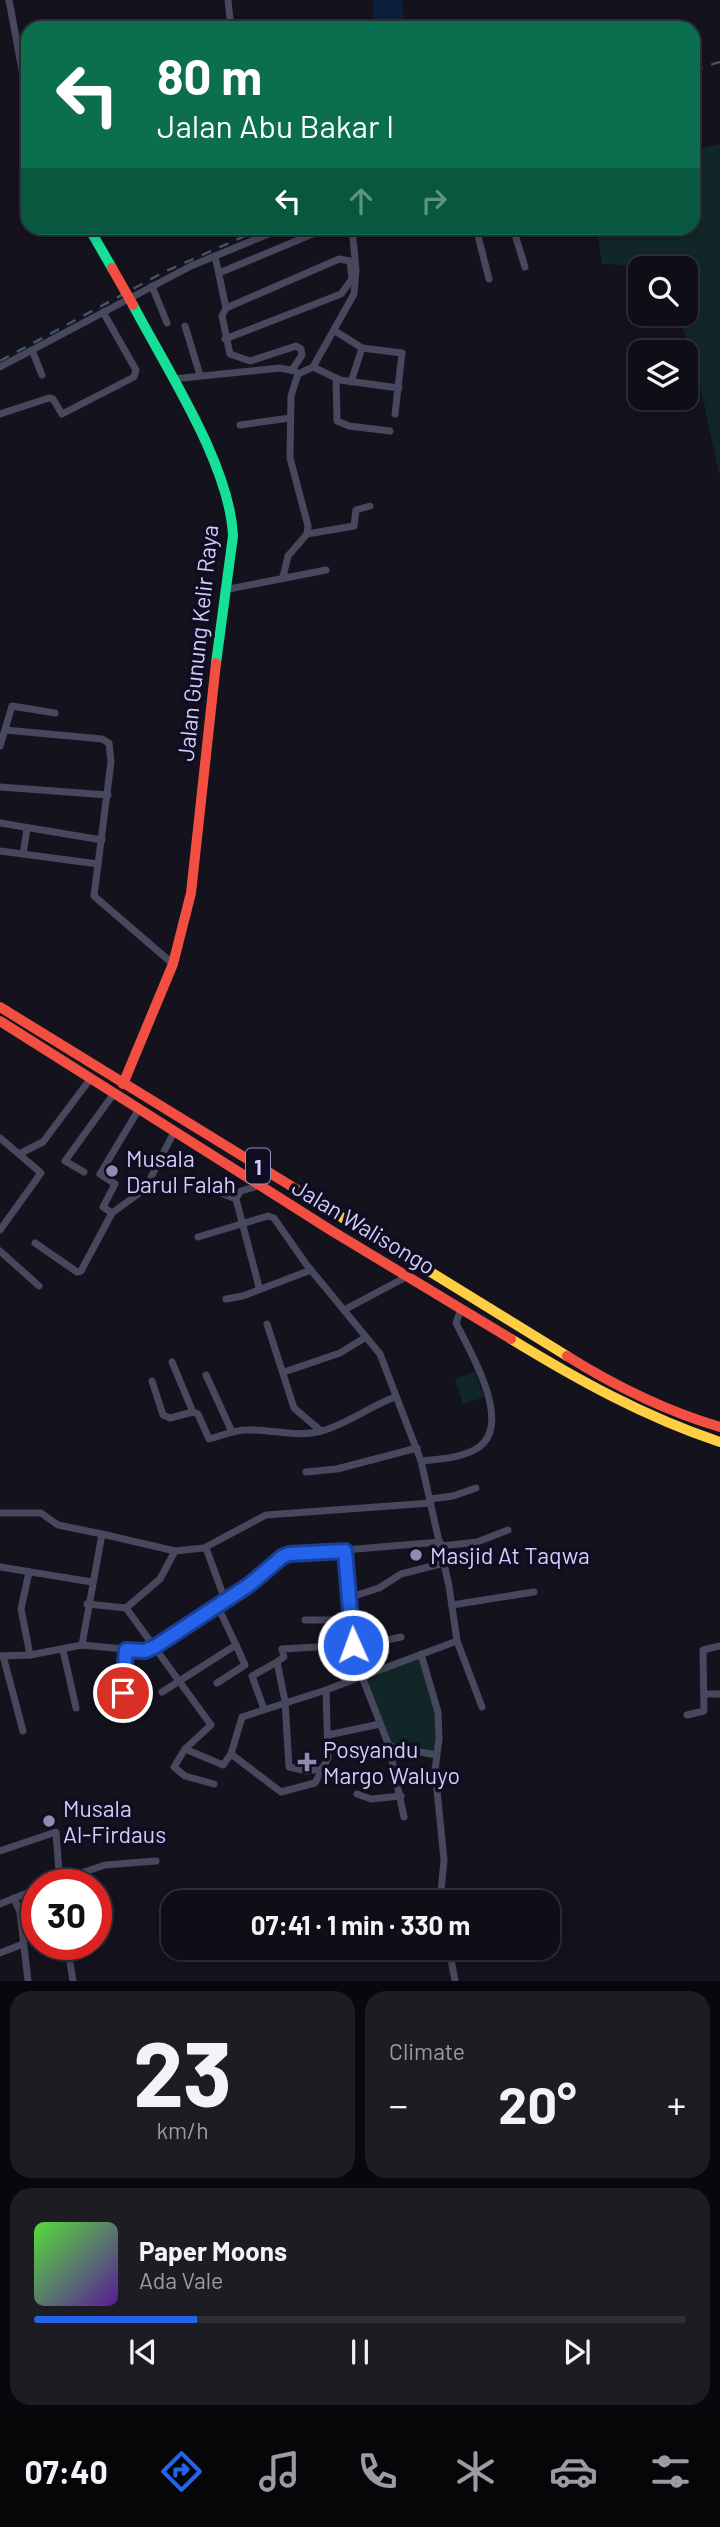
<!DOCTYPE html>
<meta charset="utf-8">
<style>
body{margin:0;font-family:Barlow,sans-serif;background:#1d1c23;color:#f1f3f6;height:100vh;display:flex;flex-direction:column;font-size:26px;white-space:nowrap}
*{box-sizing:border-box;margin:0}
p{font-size:23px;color:#9b9ca1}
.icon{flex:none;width:38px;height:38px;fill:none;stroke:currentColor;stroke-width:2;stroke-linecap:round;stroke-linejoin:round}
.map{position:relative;height:1981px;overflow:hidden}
.panel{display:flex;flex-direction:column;gap:10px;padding:10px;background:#08080c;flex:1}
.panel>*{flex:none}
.banner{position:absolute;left:21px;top:21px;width:679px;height:214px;border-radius:21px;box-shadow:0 4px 10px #0003,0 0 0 2px #2f2e35;background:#0b6e4f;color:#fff;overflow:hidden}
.tools{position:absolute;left:628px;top:256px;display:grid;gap:14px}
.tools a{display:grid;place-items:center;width:70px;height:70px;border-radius:14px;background:#0f0e16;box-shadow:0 4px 10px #0003,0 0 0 2px #2f2e35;font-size:35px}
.speed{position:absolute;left:21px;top:1869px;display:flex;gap:14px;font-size:35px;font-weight:700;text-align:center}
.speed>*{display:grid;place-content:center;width:91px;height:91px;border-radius:50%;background:#0f0e16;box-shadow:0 4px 10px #0003,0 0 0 2px #2f2e35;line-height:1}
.speed .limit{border:10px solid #d22;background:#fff;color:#111}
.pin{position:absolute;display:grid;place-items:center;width:60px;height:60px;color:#fff;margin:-30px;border:4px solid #fff;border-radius:50%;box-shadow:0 2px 7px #0007}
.me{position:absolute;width:77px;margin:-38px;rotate:358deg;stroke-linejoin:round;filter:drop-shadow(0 0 5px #0008)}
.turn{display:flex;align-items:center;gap:24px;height:147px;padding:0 21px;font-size:32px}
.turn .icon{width:91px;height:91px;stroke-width:2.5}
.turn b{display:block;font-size:49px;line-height:60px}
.lanes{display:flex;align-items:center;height:66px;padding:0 21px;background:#0003;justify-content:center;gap:35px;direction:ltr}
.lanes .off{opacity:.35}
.big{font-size:52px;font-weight:700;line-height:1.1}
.panel .widget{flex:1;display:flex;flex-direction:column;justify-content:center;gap:10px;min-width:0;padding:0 24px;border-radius:21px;background:#1d1c23}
.panel .dial{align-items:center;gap:0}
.dial b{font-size:91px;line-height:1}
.song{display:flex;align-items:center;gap:21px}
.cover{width:84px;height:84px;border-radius:10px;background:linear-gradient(135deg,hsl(110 70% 55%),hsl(270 70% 35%))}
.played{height:7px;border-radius:4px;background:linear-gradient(90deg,#2563eb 25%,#2f2e35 25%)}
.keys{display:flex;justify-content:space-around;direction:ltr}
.heat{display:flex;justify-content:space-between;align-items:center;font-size:38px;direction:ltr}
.panel .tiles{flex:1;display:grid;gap:10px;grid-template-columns:1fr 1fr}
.widget:last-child{grid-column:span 2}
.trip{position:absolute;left:161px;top:1890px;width:399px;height:70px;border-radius:21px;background:#0f0e16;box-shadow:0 4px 10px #0003,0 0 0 2px #2f2e35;font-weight:700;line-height:70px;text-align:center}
.dock{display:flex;height:112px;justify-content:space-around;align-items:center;background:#060609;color:#9b9ca1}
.dock .icon{width:49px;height:49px}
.dock .selected{color:#2563eb}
.dock b{font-size:32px;color:#f1f3f6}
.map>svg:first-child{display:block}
.green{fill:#112727}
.water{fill:#0b1e3a}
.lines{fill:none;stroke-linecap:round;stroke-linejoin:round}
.street{stroke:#47475d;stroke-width:7}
.fast{stroke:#16e098;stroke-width:10}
.slow{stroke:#ffcf43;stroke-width:10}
.jam{stroke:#f24e42;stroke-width:10}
.rail{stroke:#405664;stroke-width:2.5;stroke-dasharray:10 9;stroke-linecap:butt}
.jam-bridge{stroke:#f24e42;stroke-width:10}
.route-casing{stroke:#184099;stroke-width:18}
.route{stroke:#2563eb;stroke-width:12}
.poi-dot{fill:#8f8caf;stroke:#100d21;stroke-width:2.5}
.labels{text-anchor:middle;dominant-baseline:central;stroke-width:7;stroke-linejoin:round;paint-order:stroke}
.shield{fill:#100d21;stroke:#9794bc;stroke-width:2}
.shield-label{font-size:21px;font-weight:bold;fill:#d1cefe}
.street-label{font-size:23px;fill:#d1cefe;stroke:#100d21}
.poi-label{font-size:23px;fill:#d1cefe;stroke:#100d21;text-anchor:start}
</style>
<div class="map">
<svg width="720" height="1981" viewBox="0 0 720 1981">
<rect width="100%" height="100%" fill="#14121d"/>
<g class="green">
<polygon points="720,144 720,477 698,377 678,313 686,313 686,268 602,264 597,228 693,228 693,145 702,148"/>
<polygon points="475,1372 484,1397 463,1404 455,1379"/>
<path d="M419,1656C429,1689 442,1719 434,1753L389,1743L366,1676Z"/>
</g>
<polygon class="water" points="373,0 402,0 405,28 373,28"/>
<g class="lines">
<g class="street">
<polyline points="9,0 28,102"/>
<polyline points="228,0 231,28"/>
<polyline points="236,228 237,228"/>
<polyline points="476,228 489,279"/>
<polyline points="513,228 525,267"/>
<polyline points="215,256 226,308 222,316 230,354 250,361 296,346 301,349 302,355 292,370"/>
<polyline points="219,273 327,228"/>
<polyline points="152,286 167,323"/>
<polyline points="185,326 200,375"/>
<polyline points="335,331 362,348 402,353 395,414"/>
<polyline points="225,339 341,294 352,279 350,261 339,259 226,308"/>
<polyline points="32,350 42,375"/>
<polyline points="0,367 191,266 283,228"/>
<polyline points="313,367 340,380 399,388"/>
<polyline points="336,378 337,421 349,426 390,431"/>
<polyline points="173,379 280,368 295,371"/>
<polyline points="351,382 362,348"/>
<polyline points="0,414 49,398 53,399 62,414 134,377 136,370 103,312"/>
<polyline points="240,425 290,418"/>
<polyline points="307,534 354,526 356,510 370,506"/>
<polyline points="283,577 288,556 307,534 308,526 290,458 291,396 298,374 313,367 354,294 356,270 352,228"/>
<polyline points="224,590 326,570"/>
<polyline points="5,730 102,739 109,743 111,762 94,896 173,964"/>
<polyline points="0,746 12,706 55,713"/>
<polyline points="0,787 108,795"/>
<polyline points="0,823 102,840"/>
<polyline points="0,851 98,864"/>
<polyline points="23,854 27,829"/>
<polyline points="0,1138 41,1173 0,1230"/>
<polyline points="21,1153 43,1142 91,1078"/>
<polyline points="84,1172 65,1161 115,1092"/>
<polyline points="213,1190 236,1199 259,1287"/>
<polyline points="236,1198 241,1191 258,1186"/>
<polyline points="112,1213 103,1207 115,1184 100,1174 139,1109"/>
<polyline points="198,1237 268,1216 274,1218 306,1264 380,1354 421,1461 449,1586 457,1641 482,1707"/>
<polyline points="35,1243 77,1272 81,1271 112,1213 145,1189 174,1132"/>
<polyline points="0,1251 39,1286"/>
<polyline points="226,1299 243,1296 311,1270"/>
<polyline points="344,1310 408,1276"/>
<polyline points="267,1324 294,1408 321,1431"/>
<path d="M172,1362L193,1412L198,1414L209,1439C221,1436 234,1430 246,1430C273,1429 294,1438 322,1431C350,1423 368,1407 395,1397"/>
<polyline points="284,1372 340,1353 366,1337"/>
<polyline points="206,1375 232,1432"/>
<polyline points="152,1381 163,1415 170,1418 193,1412"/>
<path d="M421,1461C439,1459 464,1458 479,1447C513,1423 470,1351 456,1323L461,1309"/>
<polyline points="306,1472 337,1469 417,1448"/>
<polyline points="430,1499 453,1496 476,1488"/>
<polyline points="0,1513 41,1513 58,1525 102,1534"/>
<polyline points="441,1546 477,1542 508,1530"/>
<polyline points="206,1548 225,1600"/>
<polyline points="345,1551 353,1620 349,1680"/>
<polyline points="0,1567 92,1582"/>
<polyline points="29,1572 21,1609 30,1655"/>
<polyline points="351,1597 379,1588 401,1574 444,1563"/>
<polyline points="87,1604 126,1608 211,1725 185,1749 174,1767 185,1776 214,1784"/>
<polyline points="452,1605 534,1592"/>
<polyline points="126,1608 160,1579 175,1551"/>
<polyline points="305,1620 353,1620"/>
<polyline points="82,1645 102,1534 175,1551 204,1548 266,1515 431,1503"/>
<polyline points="63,1650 76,1708"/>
<polyline points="126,1650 123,1696 142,1703"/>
<polyline points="421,1654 438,1712 439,1739 435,1770 444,1860 440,1902"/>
<polyline points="0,1656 30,1655 82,1645 145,1651 249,1585 285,1555 440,1542"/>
<polyline points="3,1656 23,1731"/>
<polyline points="361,1674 389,1746 404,1817"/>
<polyline points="217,1683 245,1665 236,1645"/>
<polyline points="326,1690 328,1758 315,1783 281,1792 231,1754 242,1717 326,1690 457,1641"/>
<polyline points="162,1692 236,1645 217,1605"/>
<polyline points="704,1694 720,1694"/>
<polyline points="264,1709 252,1676 277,1662"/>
<polyline points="687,1715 704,1711 703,1650 720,1646"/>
<polyline points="328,1735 380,1724"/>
<polyline points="389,1746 436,1755"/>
<polyline points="185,1749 223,1765 231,1754"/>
<polyline points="321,1769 307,1771 289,1767 285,1701 277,1662 284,1657 282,1649 369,1644 401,1637"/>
<polyline points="357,1794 371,1799 401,1796"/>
<polyline points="0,1851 56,1832 60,1885"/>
<polyline points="46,1885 105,1865 156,1861"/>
<polyline points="14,1898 20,1912 28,1981"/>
<polyline points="0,1904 37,1889"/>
<polyline points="20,1912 37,1912"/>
<polyline points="67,1944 73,1981"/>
<polyline points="449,1948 455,1981"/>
<polyline points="0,1953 23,1944"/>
</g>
<g class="fast">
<polyline points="89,228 112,268"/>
<path d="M133,305C167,370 230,465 233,536L216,663"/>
</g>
<g class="slow">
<polyline points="304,1194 567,1356"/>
<path d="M511,1339C578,1380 645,1417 720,1442"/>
</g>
<g class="jam">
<polyline points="0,1007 304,1194"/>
<polyline points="0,1021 332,1231 511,1339"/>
<polyline points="123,1084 173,964 191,893 216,663"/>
<path d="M567,1356C615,1386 666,1411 720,1427"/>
</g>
<g class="rail">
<polyline points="693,70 720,62"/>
<polyline points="0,361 164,272 263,228"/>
</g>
<polyline class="jam-bridge" points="112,268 133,305"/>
</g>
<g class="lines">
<g class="route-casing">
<polyline id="route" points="123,1693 126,1650 145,1651 156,1646 249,1585 282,1557 289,1554 345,1551 353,1645"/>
</g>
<use href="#route" class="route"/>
</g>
<g class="poi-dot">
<circle cx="112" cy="1171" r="7"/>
<circle cx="416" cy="1555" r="7"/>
<path d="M303.5 1751.5h7v7h7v7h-7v7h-7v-7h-7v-7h7z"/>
<circle cx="49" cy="1821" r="7"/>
</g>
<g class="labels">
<rect class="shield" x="246" y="1148.5" width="24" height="35" rx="5"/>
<g class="shield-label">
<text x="258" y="1166">1</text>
</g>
<g class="street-label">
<text transform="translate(197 643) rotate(-84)">Jalan Gunung Kelir Raya</text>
<text transform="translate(364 1226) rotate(31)">Jalan Walisongo</text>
</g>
<g class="poi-label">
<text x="126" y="1158">Musala<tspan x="126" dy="26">Darul Falah</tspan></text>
<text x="430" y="1555">Masjid At Taqwa</text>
<text x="323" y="1749">Posyandu<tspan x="323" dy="26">Margo Waluyo</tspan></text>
<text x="63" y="1808">Musala<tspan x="63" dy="26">Al-Firdaus</tspan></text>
</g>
</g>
</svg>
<div class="tools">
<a><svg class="icon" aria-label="search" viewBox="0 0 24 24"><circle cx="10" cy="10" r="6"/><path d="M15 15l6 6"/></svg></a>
<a><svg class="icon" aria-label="layers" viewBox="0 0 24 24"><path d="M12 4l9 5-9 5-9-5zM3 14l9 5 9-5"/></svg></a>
</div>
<div class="speed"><div class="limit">30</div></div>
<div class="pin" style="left:123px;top:1693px;background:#d93025"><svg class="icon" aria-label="arrive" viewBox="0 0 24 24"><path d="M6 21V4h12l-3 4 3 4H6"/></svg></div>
<svg class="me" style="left:353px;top:1645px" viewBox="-20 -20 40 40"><circle r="17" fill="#2563eb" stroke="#fff" stroke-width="3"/><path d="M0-11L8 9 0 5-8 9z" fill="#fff"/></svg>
<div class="trip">07:41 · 1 min · 330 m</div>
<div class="banner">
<div class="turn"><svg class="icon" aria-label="left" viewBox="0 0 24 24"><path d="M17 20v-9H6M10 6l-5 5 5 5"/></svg><div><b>80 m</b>Jalan Abu Bakar I</div></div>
<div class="lanes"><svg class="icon" aria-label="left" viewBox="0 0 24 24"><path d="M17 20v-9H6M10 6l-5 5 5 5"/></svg><svg class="icon off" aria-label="ahead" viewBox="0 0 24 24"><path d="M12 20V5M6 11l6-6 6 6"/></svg><svg class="icon off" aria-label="right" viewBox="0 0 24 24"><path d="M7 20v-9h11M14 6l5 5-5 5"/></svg></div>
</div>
</div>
<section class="panel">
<div class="tiles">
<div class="widget dial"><b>23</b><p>km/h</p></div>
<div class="widget"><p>Climate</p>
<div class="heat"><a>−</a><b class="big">20°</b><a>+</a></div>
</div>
<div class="widget">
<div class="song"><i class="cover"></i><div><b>Paper Moons</b><p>Ada Vale</p></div></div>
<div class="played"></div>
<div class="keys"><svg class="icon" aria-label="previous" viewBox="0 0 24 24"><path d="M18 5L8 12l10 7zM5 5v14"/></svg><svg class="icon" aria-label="pause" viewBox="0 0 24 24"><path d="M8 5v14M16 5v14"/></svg><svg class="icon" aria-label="next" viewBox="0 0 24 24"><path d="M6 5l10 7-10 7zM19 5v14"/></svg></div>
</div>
</div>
</section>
<nav class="dock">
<b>07:40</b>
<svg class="icon selected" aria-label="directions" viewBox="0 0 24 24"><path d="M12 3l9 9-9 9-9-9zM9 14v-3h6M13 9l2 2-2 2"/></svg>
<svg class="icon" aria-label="music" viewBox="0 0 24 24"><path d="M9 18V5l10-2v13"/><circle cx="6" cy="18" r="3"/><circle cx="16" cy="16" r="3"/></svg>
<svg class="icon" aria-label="phone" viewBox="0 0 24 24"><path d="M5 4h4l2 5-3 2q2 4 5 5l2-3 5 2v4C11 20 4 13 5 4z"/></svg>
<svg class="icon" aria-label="climate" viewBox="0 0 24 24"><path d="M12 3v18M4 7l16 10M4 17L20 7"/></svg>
<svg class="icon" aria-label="car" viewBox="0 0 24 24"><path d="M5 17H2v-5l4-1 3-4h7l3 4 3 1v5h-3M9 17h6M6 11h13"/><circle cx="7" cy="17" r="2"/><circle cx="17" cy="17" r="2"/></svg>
<svg class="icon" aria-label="filters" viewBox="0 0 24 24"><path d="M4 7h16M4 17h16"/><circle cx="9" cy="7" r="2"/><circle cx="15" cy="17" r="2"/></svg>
</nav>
